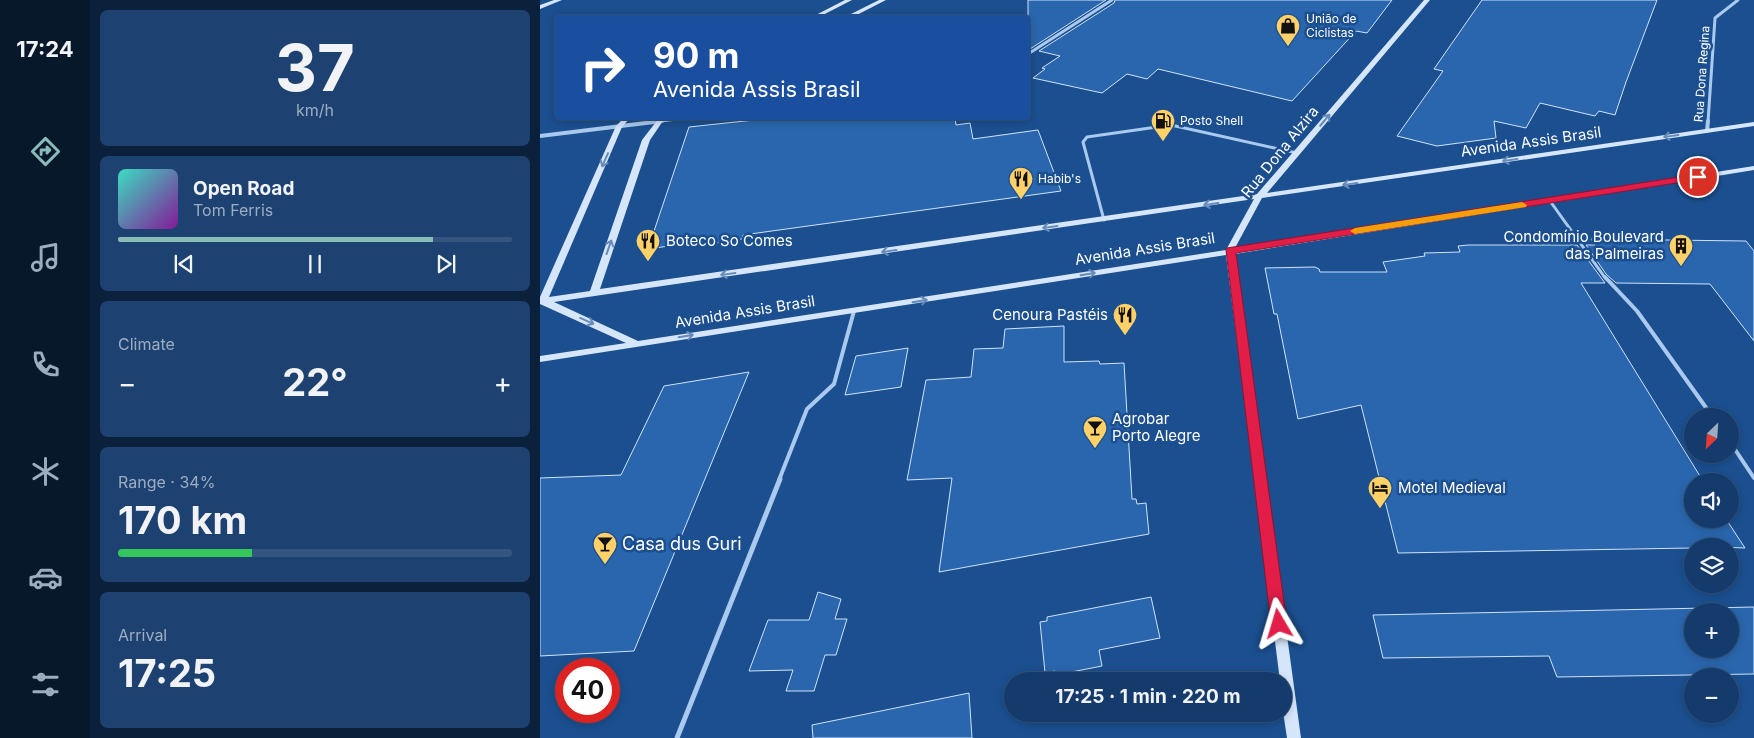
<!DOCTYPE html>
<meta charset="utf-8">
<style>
body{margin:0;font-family:Inter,sans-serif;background:#1d4271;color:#f1f3f6;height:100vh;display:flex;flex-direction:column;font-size:19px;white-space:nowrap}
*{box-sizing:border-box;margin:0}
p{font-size:16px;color:#9dadc1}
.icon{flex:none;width:28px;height:28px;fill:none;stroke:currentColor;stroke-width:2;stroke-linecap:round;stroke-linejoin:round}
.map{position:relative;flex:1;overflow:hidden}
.details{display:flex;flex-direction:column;gap:10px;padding:10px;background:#0b203b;width:450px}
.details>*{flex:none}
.hud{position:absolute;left:15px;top:15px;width:475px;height:105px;border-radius:5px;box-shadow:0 2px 8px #0003,0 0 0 1px #33557e;background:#1a4fa0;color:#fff;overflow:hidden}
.needle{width:32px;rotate:205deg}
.tools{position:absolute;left:1144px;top:408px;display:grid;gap:10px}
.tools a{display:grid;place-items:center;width:55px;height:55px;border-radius:50%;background:#143b6b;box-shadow:0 2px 8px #0003,0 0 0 1px #33557e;font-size:25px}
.speed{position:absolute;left:15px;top:658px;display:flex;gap:10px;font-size:25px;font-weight:700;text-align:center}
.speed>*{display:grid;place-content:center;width:65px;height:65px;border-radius:50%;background:#143b6b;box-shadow:0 2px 8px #0003,0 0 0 1px #33557e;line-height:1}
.speed .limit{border:8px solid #d22;background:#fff;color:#111}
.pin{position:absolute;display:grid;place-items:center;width:42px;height:42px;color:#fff;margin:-21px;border:2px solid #fff;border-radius:50%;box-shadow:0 1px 5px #0007}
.me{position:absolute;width:55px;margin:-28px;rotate:353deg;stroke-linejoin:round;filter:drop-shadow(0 0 4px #0008)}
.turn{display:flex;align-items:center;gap:18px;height:105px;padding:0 15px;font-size:22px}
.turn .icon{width:65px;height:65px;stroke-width:2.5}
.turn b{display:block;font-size:35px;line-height:42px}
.big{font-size:38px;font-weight:700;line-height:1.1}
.details .card{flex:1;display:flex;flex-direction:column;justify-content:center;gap:8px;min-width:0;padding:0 18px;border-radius:8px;background:#1d4271}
.details .dial{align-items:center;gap:0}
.dial b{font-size:65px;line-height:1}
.song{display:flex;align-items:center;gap:15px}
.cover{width:60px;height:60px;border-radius:8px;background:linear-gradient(135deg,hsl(170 70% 55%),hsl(290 70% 35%))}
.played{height:5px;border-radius:2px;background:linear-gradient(90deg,#8bbbb9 80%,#33557e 80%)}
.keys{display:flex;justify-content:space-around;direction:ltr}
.heat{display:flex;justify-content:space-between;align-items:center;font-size:28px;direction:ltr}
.charge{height:8px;border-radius:4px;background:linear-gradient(90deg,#34c759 34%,#33557e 0)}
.trip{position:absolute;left:464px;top:672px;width:288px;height:50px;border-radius:25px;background:#143b6b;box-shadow:0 2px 8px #0003,0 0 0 1px #33557e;font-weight:700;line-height:50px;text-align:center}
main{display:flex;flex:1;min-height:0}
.dock{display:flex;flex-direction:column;width:90px;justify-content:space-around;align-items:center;background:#08182b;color:#9dadc1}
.dock .icon{width:35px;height:35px}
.dock .current{color:#8bbbb9}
.dock b{font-size:22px;color:#f1f3f6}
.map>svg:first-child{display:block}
.building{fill:#2a66ad;stroke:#cfe3fa;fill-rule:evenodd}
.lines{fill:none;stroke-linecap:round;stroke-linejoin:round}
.lane-far2{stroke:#a9c9ee;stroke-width:3}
.lane-far1{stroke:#a9c9ee;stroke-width:4}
.lane{stroke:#a9c9ee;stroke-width:5}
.street-far1{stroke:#a9c9ee;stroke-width:3}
.street{stroke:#a9c9ee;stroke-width:4}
.secondary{fill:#d6e6fa;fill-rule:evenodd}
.oneway{stroke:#668bba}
.route{fill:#e11d48;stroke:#92132f}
.slow{fill:#f59e0b}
.labels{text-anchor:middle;stroke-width:5;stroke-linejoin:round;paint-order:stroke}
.far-poi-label{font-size:12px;fill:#fff;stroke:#1b4f8f;text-anchor:start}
.far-street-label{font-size:12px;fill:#fff;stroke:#1b4f8f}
.street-label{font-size:15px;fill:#fff;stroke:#1b4f8f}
.poi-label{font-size:15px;fill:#fff;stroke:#1b4f8f;text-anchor:start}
.near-poi-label{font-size:18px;fill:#fff;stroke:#1b4f8f;text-anchor:start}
</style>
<main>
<nav class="dock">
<b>17:24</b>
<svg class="icon current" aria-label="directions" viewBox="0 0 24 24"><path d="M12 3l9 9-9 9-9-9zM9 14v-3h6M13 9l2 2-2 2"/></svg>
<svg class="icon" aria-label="music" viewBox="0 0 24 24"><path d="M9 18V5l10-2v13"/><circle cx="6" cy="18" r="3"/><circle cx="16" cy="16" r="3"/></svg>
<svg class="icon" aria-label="phone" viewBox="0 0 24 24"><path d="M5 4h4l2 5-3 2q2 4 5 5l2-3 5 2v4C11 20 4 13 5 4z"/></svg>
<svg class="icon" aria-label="climate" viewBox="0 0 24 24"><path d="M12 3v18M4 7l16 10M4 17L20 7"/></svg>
<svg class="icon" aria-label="car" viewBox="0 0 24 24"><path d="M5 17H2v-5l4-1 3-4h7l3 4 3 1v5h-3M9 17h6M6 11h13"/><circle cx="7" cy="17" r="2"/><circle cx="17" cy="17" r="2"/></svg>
<svg class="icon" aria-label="filters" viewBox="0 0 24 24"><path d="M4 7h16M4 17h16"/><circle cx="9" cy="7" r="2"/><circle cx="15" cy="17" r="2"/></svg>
</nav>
<section class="details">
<div class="card dial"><b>37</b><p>km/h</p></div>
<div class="card">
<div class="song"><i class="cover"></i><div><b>Open Road</b><p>Tom Ferris</p></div></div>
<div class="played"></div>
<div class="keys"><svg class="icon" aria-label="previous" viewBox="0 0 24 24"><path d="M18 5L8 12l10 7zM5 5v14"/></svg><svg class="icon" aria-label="pause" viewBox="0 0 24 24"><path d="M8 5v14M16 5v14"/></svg><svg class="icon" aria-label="next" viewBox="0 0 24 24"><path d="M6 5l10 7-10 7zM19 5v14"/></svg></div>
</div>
<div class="card"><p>Climate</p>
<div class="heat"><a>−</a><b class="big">22°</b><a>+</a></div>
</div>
<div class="card"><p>Range · 34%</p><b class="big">170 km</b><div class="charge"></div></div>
<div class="card"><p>Arrival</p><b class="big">17:25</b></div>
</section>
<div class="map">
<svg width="1214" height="738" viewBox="0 0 1214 738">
<rect width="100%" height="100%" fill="#1b4f8f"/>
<path class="building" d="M 488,0 L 566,0 L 490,49 L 488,48 Z
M 575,0 L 852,0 L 827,33 L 816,31 L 752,101 L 618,69 L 607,79 L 587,74 L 562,93 L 493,78 L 505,69 L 502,68 L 520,56 L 499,51 L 574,3 Z
M 942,0 L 1117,0 L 1086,82 L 1075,115 L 1059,111 L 1055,116 L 1000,103 L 986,128 L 954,121 L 956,138 L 897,146 L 857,136 L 903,71 L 894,69 Z
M 233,118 L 415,118 L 416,125 L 430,123 L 433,139 L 498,130 L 521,191 L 203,235 L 202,239 L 156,246 L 157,242 L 108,249 L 149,127 Z
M 1051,239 L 1206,241 L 1214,251 L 1214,341 L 1170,284 L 1076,283 L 1066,274 L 1046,245 L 1055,245 Z
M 928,245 L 1037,245 L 1065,283 L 1041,283 L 1163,481 L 1152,481 L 1152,519 L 1186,519 L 1205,548 L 1152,546 L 1152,548 L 858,553 L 821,405 L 758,419 L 737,314 L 734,314 L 725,268 L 775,267 L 779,269 L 780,272 L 847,272 L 843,262 L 885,256 L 884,253 L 920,252 L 918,246 Z
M 524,326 L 524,362 L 559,361 L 560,364 L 584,363 L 592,499 L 596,499 L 597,504 L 606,503 L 609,534 L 399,572 L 412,478 L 367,480 L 386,380 L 431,377 L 434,349 L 463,348 L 465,329 Z
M 368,348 L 361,387 L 305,395 L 316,356 Z
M 209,372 L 94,651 L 0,656 L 0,478 L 81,475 L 124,386 Z
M 278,592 L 301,599 L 295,619 L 307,619 L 296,655 L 285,655 L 274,691 L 246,691 L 253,670 L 209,671 L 228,620 L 269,620 Z
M 611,597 L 620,638 L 559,650 L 562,666 L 516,675 L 515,671 L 505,673 L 500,622 L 507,621 L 507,617 Z
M 1214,607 L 1214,674 L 1017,677 L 1009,656 L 843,658 L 833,615 ZM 1152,611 L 1190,611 L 1190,649 L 1152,649 Z
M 429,693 L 432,738 L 273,738 L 272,725 Z"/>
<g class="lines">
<path class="lane-far2" d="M 1010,201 L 1066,279
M 564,220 L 543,142 L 547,137 L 631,125 L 757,153"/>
<path class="lane-far1" d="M 1065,277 L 1097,311 L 1172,416
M 1190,442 L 1214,478
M 239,480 L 267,409 L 294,384 L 314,311"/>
<path class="lane" d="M 137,738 L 240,479"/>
<path class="street-far1" d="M 488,54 L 572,0
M 112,122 L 146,118
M 1168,122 L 1175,18 L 1198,0"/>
<path class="street" d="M 1167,131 L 1168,121
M 0,136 L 122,121"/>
<path class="secondary" d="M 14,0 L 22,0 L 0,9 L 0,5 Z
M 305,0 L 312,0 L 277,18 L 270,18 Z
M 339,0 L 346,0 L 311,18 L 303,18 Z
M 884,0 L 890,0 L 727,193 L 1214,122 L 1214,126 L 722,198 L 695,248 L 1214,166 L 1214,170 L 695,254 L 761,738 L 747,738 L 742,705 L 742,681 L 740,681 L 686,255 L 0,362 L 0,356 L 86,343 L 0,304 L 0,297 L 76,126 L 84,118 L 90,118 L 82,127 L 9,297 L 50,291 L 102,140 L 119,118 L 125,118 L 110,140 L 60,289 L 717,194 ZM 714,199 L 686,250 L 98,341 L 14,302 Z"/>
</g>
<defs><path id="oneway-shaft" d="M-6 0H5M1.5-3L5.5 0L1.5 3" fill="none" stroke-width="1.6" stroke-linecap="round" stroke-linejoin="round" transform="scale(1.25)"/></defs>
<g class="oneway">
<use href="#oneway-shaft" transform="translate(785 120) rotate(-50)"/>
<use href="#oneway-shaft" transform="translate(1131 136) rotate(172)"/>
<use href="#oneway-shaft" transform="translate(65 160) rotate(114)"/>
<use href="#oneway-shaft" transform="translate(970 160) rotate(172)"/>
<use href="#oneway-shaft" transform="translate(810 184) rotate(172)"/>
<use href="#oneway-shaft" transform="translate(671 204) rotate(172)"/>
<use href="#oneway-shaft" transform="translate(510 227) rotate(172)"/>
<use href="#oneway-shaft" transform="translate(69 247) rotate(-71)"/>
<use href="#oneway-shaft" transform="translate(349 251) rotate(172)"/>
<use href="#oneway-shaft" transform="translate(188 274) rotate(172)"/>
<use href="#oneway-shaft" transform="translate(548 274) rotate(-9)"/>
<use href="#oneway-shaft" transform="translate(380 301) rotate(-9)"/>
<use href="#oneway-shaft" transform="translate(47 321) rotate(24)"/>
<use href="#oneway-shaft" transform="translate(146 336) rotate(-9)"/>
</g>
<path class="route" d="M 1158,174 L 1163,177 L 1161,179 L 696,253 L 747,624 L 744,628 L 739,631 L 734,628 L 731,624 L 686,250 L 687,248 Z"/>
<path class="slow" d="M 982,202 L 987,205 L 986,207 L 815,234 L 810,231 L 815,228 Z"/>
<defs>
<symbol id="shop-pin" viewBox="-11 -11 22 30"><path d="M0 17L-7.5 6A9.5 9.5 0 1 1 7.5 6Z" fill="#ffd166" stroke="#1b4f8f"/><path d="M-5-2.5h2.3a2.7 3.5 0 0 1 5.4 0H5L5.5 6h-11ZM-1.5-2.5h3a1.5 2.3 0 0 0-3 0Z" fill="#111"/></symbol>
<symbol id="fuel-pin" viewBox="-11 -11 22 30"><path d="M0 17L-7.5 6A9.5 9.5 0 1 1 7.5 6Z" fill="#ffd166" stroke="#1b4f8f"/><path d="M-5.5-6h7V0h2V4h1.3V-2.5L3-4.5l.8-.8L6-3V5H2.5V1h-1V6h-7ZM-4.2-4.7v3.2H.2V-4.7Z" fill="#111"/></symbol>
<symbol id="restaurant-pin" viewBox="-11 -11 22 30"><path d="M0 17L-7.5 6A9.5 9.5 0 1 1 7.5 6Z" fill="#ffd166" stroke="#1b4f8f"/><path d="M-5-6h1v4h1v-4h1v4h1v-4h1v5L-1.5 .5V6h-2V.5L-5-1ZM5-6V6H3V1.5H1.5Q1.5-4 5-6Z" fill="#111"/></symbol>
<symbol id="building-pin" viewBox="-11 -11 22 30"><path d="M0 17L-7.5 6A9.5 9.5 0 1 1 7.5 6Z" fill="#ffd166" stroke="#1b4f8f"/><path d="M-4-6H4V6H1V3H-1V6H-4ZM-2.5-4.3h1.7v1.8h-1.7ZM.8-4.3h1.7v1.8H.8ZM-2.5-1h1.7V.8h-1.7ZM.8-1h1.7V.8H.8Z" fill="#111"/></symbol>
<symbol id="bar-pin" viewBox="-11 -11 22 30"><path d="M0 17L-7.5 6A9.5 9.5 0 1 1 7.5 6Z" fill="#ffd166" stroke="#1b4f8f"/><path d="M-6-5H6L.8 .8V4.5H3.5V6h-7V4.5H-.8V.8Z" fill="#111"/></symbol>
<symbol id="hotel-pin" viewBox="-11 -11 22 30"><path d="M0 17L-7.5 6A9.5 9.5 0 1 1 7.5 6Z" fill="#ffd166" stroke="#1b4f8f"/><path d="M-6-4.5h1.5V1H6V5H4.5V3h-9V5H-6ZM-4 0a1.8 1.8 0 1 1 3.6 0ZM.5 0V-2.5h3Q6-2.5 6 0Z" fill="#111"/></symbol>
</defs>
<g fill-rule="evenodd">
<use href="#shop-pin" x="734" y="12" width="28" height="38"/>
<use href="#fuel-pin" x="609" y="107" width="28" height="38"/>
<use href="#restaurant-pin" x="467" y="165" width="28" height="38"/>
<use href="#restaurant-pin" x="94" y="227" width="28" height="38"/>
<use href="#building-pin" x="1127" y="232" width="28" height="38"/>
<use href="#restaurant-pin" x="571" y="301" width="28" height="38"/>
<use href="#bar-pin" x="541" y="414" width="28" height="38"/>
<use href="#hotel-pin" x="826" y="474" width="28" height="38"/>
<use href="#bar-pin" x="51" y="530" width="28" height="38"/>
</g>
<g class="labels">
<g class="far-poi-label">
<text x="766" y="23">União de<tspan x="766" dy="14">Ciclistas</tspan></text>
<text x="640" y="125">Posto Shell</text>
<text x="498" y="183">Habib's</text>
</g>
<g class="far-street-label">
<text transform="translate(1162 74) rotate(-86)" y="4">Rua Dona Regina</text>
</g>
<g class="street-label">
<text transform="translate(991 142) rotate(-8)" y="5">Avenida Assis Brasil</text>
<text transform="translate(740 152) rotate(-51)" y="5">Rua Dona Alzira</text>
<text transform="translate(605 249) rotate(-9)" y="5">Avenida Assis Brasil</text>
<text transform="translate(205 312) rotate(-9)" y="5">Avenida Assis Brasil</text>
</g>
<g class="poi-label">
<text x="1124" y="242" text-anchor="end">Condomínio Boulevard<tspan x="1124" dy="17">das Palmeiras</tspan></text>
<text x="126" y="246">Boteco So Comes</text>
<text x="568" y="320" text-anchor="end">Cenoura Pastéis</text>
<text x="572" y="424">Agrobar<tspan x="572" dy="17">Porto Alegre</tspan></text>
<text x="858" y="493">Motel Medieval</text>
</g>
<g class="near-poi-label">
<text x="82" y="550">Casa dus Guri</text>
</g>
</g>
</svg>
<div class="tools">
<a><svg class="needle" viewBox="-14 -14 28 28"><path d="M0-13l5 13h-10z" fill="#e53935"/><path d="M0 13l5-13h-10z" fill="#9dadc1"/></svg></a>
<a><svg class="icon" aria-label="sound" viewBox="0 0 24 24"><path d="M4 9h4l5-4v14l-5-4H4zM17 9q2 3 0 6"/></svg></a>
<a><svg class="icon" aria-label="layers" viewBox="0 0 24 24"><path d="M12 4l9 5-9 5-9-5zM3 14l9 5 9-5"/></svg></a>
<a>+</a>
<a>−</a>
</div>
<div class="speed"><div class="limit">40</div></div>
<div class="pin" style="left:1158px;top:177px;background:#d93025"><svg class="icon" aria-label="arrive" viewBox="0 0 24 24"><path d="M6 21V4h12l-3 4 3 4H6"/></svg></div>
<svg class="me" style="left:739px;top:624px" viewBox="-20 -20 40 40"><path d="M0-17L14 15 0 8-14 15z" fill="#e11d48" stroke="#fff" stroke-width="4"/></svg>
<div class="trip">17:25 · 1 min · 220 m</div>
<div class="hud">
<div class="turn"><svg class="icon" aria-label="right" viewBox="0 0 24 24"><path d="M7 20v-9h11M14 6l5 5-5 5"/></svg><div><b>90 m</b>Avenida Assis Brasil</div></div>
</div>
</div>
</main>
